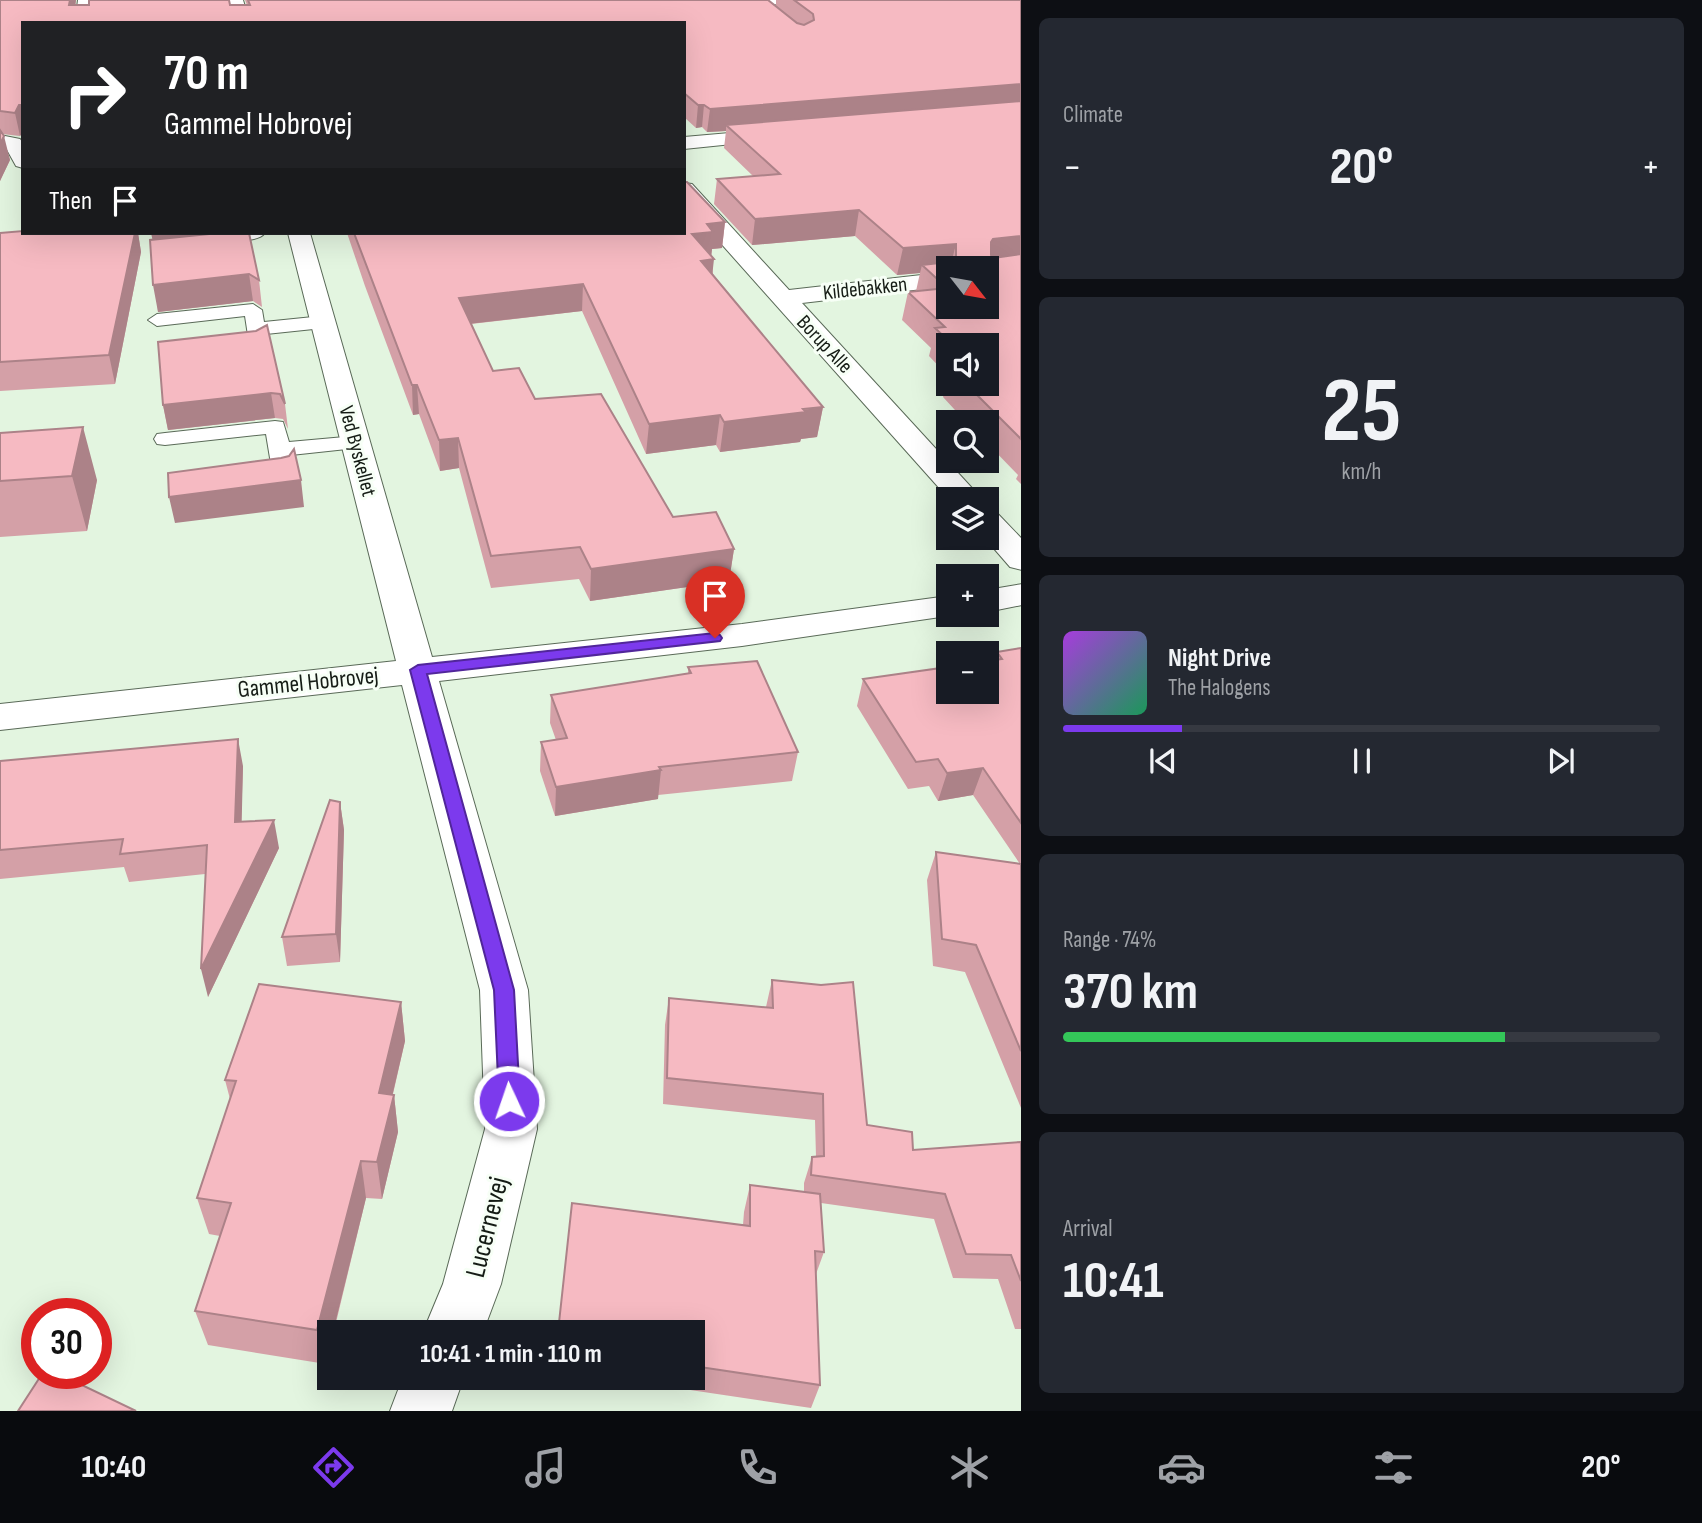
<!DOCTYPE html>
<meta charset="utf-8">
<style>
body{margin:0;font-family:"Sofia Sans Condensed",sans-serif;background:#242831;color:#f1f3f6;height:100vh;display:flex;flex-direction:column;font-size:26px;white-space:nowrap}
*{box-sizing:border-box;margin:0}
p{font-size:23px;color:#9ea1a6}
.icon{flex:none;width:38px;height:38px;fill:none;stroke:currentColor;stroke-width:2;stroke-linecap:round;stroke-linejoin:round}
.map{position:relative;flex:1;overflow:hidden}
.drawer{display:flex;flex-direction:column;gap:18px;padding:18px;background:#0d0f14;width:681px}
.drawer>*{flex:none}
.top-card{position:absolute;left:21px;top:21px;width:665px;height:214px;border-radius:0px;box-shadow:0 7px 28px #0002;background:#202124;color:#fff;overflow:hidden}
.needle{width:46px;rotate:121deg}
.controls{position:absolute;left:936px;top:256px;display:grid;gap:14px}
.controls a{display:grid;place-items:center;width:63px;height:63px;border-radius:0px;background:#171b24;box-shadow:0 7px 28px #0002;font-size:35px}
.speed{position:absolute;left:21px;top:1298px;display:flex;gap:14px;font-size:35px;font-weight:700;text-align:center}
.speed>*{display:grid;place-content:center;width:91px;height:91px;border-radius:50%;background:#171b24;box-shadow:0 7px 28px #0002;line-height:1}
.speed .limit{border:10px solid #d22;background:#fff;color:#111}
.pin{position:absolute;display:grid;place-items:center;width:60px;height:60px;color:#fff;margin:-72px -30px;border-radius:50% 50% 50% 0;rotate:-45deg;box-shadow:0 0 7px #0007}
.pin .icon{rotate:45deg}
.me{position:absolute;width:77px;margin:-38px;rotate:357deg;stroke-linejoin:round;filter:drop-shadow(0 0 5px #0008)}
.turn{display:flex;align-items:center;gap:24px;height:147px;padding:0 28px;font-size:32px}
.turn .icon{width:91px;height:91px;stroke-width:2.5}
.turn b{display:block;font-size:49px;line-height:60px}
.then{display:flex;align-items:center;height:66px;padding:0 28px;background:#0003;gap:14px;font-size:26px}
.big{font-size:52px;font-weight:700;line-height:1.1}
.drawer .widget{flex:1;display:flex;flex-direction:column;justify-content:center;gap:10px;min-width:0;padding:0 24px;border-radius:10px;background:#242831}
.drawer .dial{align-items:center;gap:0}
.dial b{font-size:91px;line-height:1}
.song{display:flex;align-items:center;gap:21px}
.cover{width:84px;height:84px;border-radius:10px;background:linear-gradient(135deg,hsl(280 70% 55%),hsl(150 70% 35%))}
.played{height:7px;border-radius:4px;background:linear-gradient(90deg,#7c3aed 20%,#363941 20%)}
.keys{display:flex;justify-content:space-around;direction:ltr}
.heat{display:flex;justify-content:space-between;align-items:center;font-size:38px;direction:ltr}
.charge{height:10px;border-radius:5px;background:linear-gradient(90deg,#34c759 74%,#363941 0)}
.trip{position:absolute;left:317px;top:1320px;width:388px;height:70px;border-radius:0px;background:#171b24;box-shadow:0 7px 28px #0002;font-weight:700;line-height:70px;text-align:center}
.tab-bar{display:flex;height:112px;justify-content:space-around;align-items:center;background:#090b0e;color:#9ea1a6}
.tab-bar .icon{width:49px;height:49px}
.tab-bar .selected{color:#7c3aed}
.tab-bar b{font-size:32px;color:#f1f3f6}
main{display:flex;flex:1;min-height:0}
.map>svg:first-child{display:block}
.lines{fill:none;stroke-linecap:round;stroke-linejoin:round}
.service-casing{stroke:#5a6a58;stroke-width:2}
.minor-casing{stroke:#5a6a58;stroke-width:2}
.service{fill:#fff;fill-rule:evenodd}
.minor{fill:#fff;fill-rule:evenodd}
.wall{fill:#d4a0a7;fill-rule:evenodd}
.shaded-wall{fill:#ac8288}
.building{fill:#f6bac2;stroke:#ac8288;stroke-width:2;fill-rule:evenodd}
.route{fill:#7c3aed;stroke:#51269a;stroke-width:2}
.labels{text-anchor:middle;stroke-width:6;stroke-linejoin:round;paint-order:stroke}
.far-street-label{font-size:21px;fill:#151c15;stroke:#f7fff6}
.street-label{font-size:24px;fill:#151c15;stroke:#f7fff6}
.near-street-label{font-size:28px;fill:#151c15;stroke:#f7fff6}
</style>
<main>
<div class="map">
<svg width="1022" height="1411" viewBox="0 0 1022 1411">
<rect width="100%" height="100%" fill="#e3f5e0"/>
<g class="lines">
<defs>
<path id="service" d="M 230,233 L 265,233 C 259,241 241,241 231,239 Z
M 253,304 L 262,310 L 264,322 L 323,316 L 332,322 L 323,328 L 266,334 L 269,347 L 266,351 L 238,355 L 228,349 L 231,345 L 249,342 L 245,316 L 157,326 L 148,320 L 157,314 Z
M 275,421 L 283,422 L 289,442 L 356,436 L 364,437 L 367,442 L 364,447 L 356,448 L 291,455 L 295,475 L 292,480 L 265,485 L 257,483 L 254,478 L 257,473 L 272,470 L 266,434 L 165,445 L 157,444 L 154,439 L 157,434 L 165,433 Z"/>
<path id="minor" d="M 78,0 L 92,0 L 91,23 L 75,23 Z
M 229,0 L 243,0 L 250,23 L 234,23 Z
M 759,0 L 943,0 C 929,14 794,5 766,4 Z
M 775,129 L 782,131 L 785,135 L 782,139 L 684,149 L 684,137 Z
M 0,135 L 20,139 L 23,143 L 23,168 L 16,166 L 6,148 L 0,147 Z
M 684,183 L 692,184 L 789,290 L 948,272 L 948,286 L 802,303 L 982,499 L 949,499 L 684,202 Z
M 288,233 L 310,233 L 432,657 L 742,624 L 948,596 L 948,614 L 961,614 L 742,646 L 439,681 L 528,990 L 537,1129 L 501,1284 L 483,1332 L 423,1332 L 443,1284 L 485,1129 L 480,990 L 402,685 L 0,730 L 0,704 L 396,661 Z
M 987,511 L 998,514 L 1022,539 L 1022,570 L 1010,567 L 984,537 L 987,537 Z
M 1022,584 L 1022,605 L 987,612 L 987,590 Z
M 403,1377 L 464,1377 L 452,1411 L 390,1411 Z"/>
</defs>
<use href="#service" class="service-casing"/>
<use href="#minor" class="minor-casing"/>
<use href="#service" class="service"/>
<use href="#minor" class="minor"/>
</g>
<path class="wall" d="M 0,0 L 76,0 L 75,5 L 247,5 L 245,0 L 768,0 L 776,6 L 776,0 L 1021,0 L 1021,484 L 1016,479 L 1018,475 L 987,443 L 987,422 L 966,422 L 943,397 L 948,376 L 929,356 L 931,348 L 902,320 L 908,292 L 916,291 L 920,273 L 897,275 L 855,236 L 752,245 L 714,204 L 717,179 L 753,176 L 724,148 L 726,131 L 707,132 L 702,127 L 696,128 L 684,117 L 684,23 L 23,23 L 23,132 L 20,136 L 2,134 L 10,160 L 0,181 ZM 948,345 L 987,345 L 987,383 L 948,383 Z
M 725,222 L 722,248 L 712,249 L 711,256 L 713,274 L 823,407 L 817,437 L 801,439 L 800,442 L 720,452 L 716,445 L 646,454 L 582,311 L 471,324 L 493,371 L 535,399 L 673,517 L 734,549 L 729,581 L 590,601 L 579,579 L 491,588 L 459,468 L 440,471 L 419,414 L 413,415 L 365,286 L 347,233 L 684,233 Z
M 0,233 L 138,233 L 141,252 L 115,384 L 0,391 Z
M 249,233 L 259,280 L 262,307 L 253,301 L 158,312 L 152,240 Z
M 256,331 L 285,404 L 288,429 L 283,419 L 275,418 L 168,430 L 163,405 Z
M 0,433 L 97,480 L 87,531 L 0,537 Z
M 1021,648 L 1021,1108 L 965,972 L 933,966 L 927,880 L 936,852 L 1020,864 L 973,795 L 938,801 L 929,786 L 908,789 L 857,706 L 863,679 L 994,660 L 997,652 Z
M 688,667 L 798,752 L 792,781 L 658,795 L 658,799 L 555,816 L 540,771 L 541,742 L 556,740 L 550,723 L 551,695 L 688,674 Z
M 0,761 L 243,766 L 241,822 L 279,848 L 208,997 L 205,874 L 129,882 L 124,867 L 0,879 Z
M 340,802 L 344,830 L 340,962 L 287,966 L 282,937 Z
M 772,980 L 867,1125 L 913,1150 L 1021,1142 L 1021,1329 L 1015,1329 L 998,1279 L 953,1278 L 934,1219 L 821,1203 L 824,1252 L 816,1274 L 820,1385 L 811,1408 L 603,1377 L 693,1377 L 693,1332 L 743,1225 L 744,1212 L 750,1185 L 804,1192 L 804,1183 L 812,1157 L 816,1157 L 815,1120 L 663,1104 L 665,1025 L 669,998 L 766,1007 Z
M 401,1002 L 405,1041 L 393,1094 L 394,1095 L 398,1132 L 382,1199 L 366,1198 L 326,1364 L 208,1345 L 195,1311 L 220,1236 L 209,1234 L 197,1198 L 230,1099 L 225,1080 Z"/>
<path class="shaded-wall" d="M 70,0 L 76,0 L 73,23 L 69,5 Z
M 1021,84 L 1021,105 L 726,125 L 726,131 L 707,132 L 710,109 Z
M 19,105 L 23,105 L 23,132 L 20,136 L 15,113 Z
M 698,105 L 704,105 L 702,127 L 696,128 Z
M 4,136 L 10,160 L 0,181 L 0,143 Z
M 859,210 L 855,236 L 752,245 L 755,219 Z
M 725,222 L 722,248 L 712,249 L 711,258 L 692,234 L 707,224 Z
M 135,233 L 138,233 L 141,252 L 115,384 L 109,355 Z
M 151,233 L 226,233 L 155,251 Z
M 1021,236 L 1021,261 L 987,265 L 991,242 L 993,239 Z
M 956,244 L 950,268 L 922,265 L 920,273 L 897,275 L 903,248 Z
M 714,259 L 711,286 L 701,261 Z
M 249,274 L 253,301 L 158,312 L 153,285 Z
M 583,284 L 582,311 L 459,325 L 459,298 Z
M 412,385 L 417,385 L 419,414 L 413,415 Z
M 271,393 L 275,418 L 168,430 L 163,405 Z
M 823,407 L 817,437 L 801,439 L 800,442 L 720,452 L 724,422 Z
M 720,415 L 716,445 L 646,454 L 649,424 Z
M 83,427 L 97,480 L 87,531 L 72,476 Z
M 458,438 L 459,468 L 440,471 L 439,440 Z
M 301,480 L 304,507 L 175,523 L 169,497 Z
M 734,549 L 729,581 L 590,601 L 591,569 Z
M 238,739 L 243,766 L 241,850 L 235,822 Z
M 983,768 L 973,795 L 938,801 L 947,773 Z
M 661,770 L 658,799 L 555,816 L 556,787 Z
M 340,802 L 344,830 L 340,962 L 336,934 Z
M 274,820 L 279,848 L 208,997 L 201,969 Z
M 401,1002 L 405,1041 L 384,1131 L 379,1093 Z
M 394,1095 L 398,1132 L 382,1199 L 377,1162 Z
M 361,1161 L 366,1198 L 333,1332 L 329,1332 L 329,1350 L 326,1364 L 317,1330 Z"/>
<path class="building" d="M 0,0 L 70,0 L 69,5 L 89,5 L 89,0 L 229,0 L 230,5 L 250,5 L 248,0 L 768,0 L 797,23 L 804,25 L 814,20 L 813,14 L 794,0 L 1021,0 L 1021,84 L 710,109 L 704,105 L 698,105 L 684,93 L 684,23 L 23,23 L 23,105 L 19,105 L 15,113 L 0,111 Z
M 1021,101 L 1021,236 L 993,239 L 991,242 L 991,255 L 994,258 L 1021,254 L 1021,439 L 965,383 L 987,383 L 987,345 L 953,345 L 935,328 L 945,327 L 908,292 L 947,288 L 922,265 L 956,261 L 956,244 L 903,248 L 859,210 L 755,219 L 717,179 L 780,174 L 726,125 ZM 948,268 L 987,268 L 987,306 L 948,306 Z
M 0,130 L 4,136 L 0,144 Z
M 684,182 L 687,182 L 725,222 L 707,224 L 713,232 L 692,234 L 714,259 L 701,261 L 823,407 L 803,409 L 806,412 L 724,422 L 720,415 L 649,424 L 583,284 L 459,298 L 493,371 L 519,368 L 535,399 L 601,394 L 673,517 L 716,512 L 734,549 L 591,569 L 580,547 L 491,556 L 458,438 L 439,440 L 417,385 L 412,385 L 354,233 L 684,233 Z
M 23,231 L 23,233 L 135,233 L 109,355 L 0,362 L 0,233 Z
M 219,233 L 249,233 L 259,280 L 249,274 L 153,285 L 150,240 Z
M 267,325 L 285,404 L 280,394 L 271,393 L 163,405 L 158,342 L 256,331 Z
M 83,427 L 72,476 L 0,481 L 0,433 Z
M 294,449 L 301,480 L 169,497 L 168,473 L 281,458 L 289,456 Z
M 1021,648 L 1021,823 L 983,768 L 947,773 L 938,759 L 916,762 L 863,679 L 948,667 L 948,691 L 987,691 L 987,661 L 1002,659 L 997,652 Z
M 757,661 L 798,752 L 659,767 L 661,770 L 556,787 L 541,742 L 567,738 L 551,695 L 691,673 L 688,667 Z
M 238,739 L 235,822 L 274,820 L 201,969 L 207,845 L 120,854 L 123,839 L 0,850 L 0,761 Z
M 330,800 L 340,802 L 336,934 L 282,937 Z
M 936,852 L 1021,864 L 1021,1051 L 976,945 L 942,939 Z
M 772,980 L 821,985 L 853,982 L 867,1125 L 912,1132 L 913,1150 L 1021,1142 L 1021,1281 L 1011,1255 L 966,1254 L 945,1194 L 811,1175 L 812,1157 L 824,1156 L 823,1094 L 667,1078 L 669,998 L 773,1008 Z
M 259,984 L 401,1002 L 379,1093 L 394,1095 L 377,1162 L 361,1161 L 317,1330 L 195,1311 L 231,1203 L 197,1198 L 236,1081 L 225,1080 Z
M 750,1185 L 820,1194 L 824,1252 L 815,1251 L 820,1385 L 693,1366 L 693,1332 L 558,1332 L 572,1203 L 750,1226 Z
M 42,1374 L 59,1374 L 136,1411 L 18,1411 Z"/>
<path class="route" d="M 715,633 L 720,635 L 722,638 L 720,641 L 427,674 L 514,990 L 520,1101 L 517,1108 L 509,1111 L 502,1108 L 499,1101 L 494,990 L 410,670 L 418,665 Z"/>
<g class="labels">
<g class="far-street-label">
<text transform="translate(865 288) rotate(-6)" y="7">Kildebakken</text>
<text transform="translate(825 344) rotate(47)" y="7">Borup Alle</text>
<text transform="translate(358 451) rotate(75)" y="7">Ved Byskellet</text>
</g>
<g class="street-label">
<text transform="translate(308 682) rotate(-6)" y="8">Gammel Hobrovej</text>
</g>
<g class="near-street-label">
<text transform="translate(486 1227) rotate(-76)" y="10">Lucernevej</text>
</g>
</g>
</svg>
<div class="controls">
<a><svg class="needle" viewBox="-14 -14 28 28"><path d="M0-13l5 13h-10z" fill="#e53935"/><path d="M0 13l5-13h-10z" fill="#9ea1a6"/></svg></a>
<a><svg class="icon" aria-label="sound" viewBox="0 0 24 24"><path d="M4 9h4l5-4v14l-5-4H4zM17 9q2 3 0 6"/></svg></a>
<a><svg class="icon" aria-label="search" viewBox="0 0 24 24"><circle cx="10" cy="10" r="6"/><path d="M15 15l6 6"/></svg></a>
<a><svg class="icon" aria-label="layers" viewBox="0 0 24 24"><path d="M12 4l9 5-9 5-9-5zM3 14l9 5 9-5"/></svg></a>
<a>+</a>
<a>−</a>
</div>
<div class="speed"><div class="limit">30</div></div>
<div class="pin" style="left:715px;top:638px;background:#d93025"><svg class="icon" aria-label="arrive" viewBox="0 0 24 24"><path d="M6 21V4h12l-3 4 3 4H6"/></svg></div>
<svg class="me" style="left:509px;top:1101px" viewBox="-20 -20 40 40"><circle r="17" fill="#7c3aed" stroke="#fff" stroke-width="3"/><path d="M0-11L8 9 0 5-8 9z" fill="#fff"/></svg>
<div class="trip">10:41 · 1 min · 110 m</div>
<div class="top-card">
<div class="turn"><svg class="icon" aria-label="right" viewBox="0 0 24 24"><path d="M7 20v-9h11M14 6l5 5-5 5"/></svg><div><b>70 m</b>Gammel Hobrovej</div></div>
<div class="then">Then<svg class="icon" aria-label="arrive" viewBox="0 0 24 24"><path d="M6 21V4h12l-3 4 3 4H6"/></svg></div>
</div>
</div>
<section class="drawer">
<div class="widget"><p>Climate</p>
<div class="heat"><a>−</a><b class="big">20°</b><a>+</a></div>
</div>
<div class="widget dial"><b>25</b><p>km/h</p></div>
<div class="widget">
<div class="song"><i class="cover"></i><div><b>Night Drive</b><p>The Halogens</p></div></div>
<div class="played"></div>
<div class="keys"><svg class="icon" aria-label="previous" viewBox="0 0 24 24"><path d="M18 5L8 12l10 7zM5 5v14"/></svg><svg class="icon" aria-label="pause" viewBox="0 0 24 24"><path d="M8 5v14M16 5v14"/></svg><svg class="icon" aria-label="next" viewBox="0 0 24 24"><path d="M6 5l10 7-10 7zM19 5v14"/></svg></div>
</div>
<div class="widget"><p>Range · 74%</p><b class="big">370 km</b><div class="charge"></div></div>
<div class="widget"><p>Arrival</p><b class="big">10:41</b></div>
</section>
</main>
<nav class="tab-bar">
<b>10:40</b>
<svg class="icon selected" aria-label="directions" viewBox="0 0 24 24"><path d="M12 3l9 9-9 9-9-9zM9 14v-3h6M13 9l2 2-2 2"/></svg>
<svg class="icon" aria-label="music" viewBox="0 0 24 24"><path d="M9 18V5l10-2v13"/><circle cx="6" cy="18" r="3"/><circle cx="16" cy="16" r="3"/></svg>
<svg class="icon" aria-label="phone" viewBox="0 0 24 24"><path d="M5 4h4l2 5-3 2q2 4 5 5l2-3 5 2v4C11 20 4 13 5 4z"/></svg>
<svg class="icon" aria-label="climate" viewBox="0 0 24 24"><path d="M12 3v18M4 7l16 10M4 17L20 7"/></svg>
<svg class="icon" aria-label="car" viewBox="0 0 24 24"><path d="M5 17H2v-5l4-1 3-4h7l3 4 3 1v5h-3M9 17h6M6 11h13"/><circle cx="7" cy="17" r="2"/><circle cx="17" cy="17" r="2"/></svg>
<svg class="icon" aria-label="filters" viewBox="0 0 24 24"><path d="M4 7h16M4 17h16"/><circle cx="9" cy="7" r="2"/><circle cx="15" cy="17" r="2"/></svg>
<b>20°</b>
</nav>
